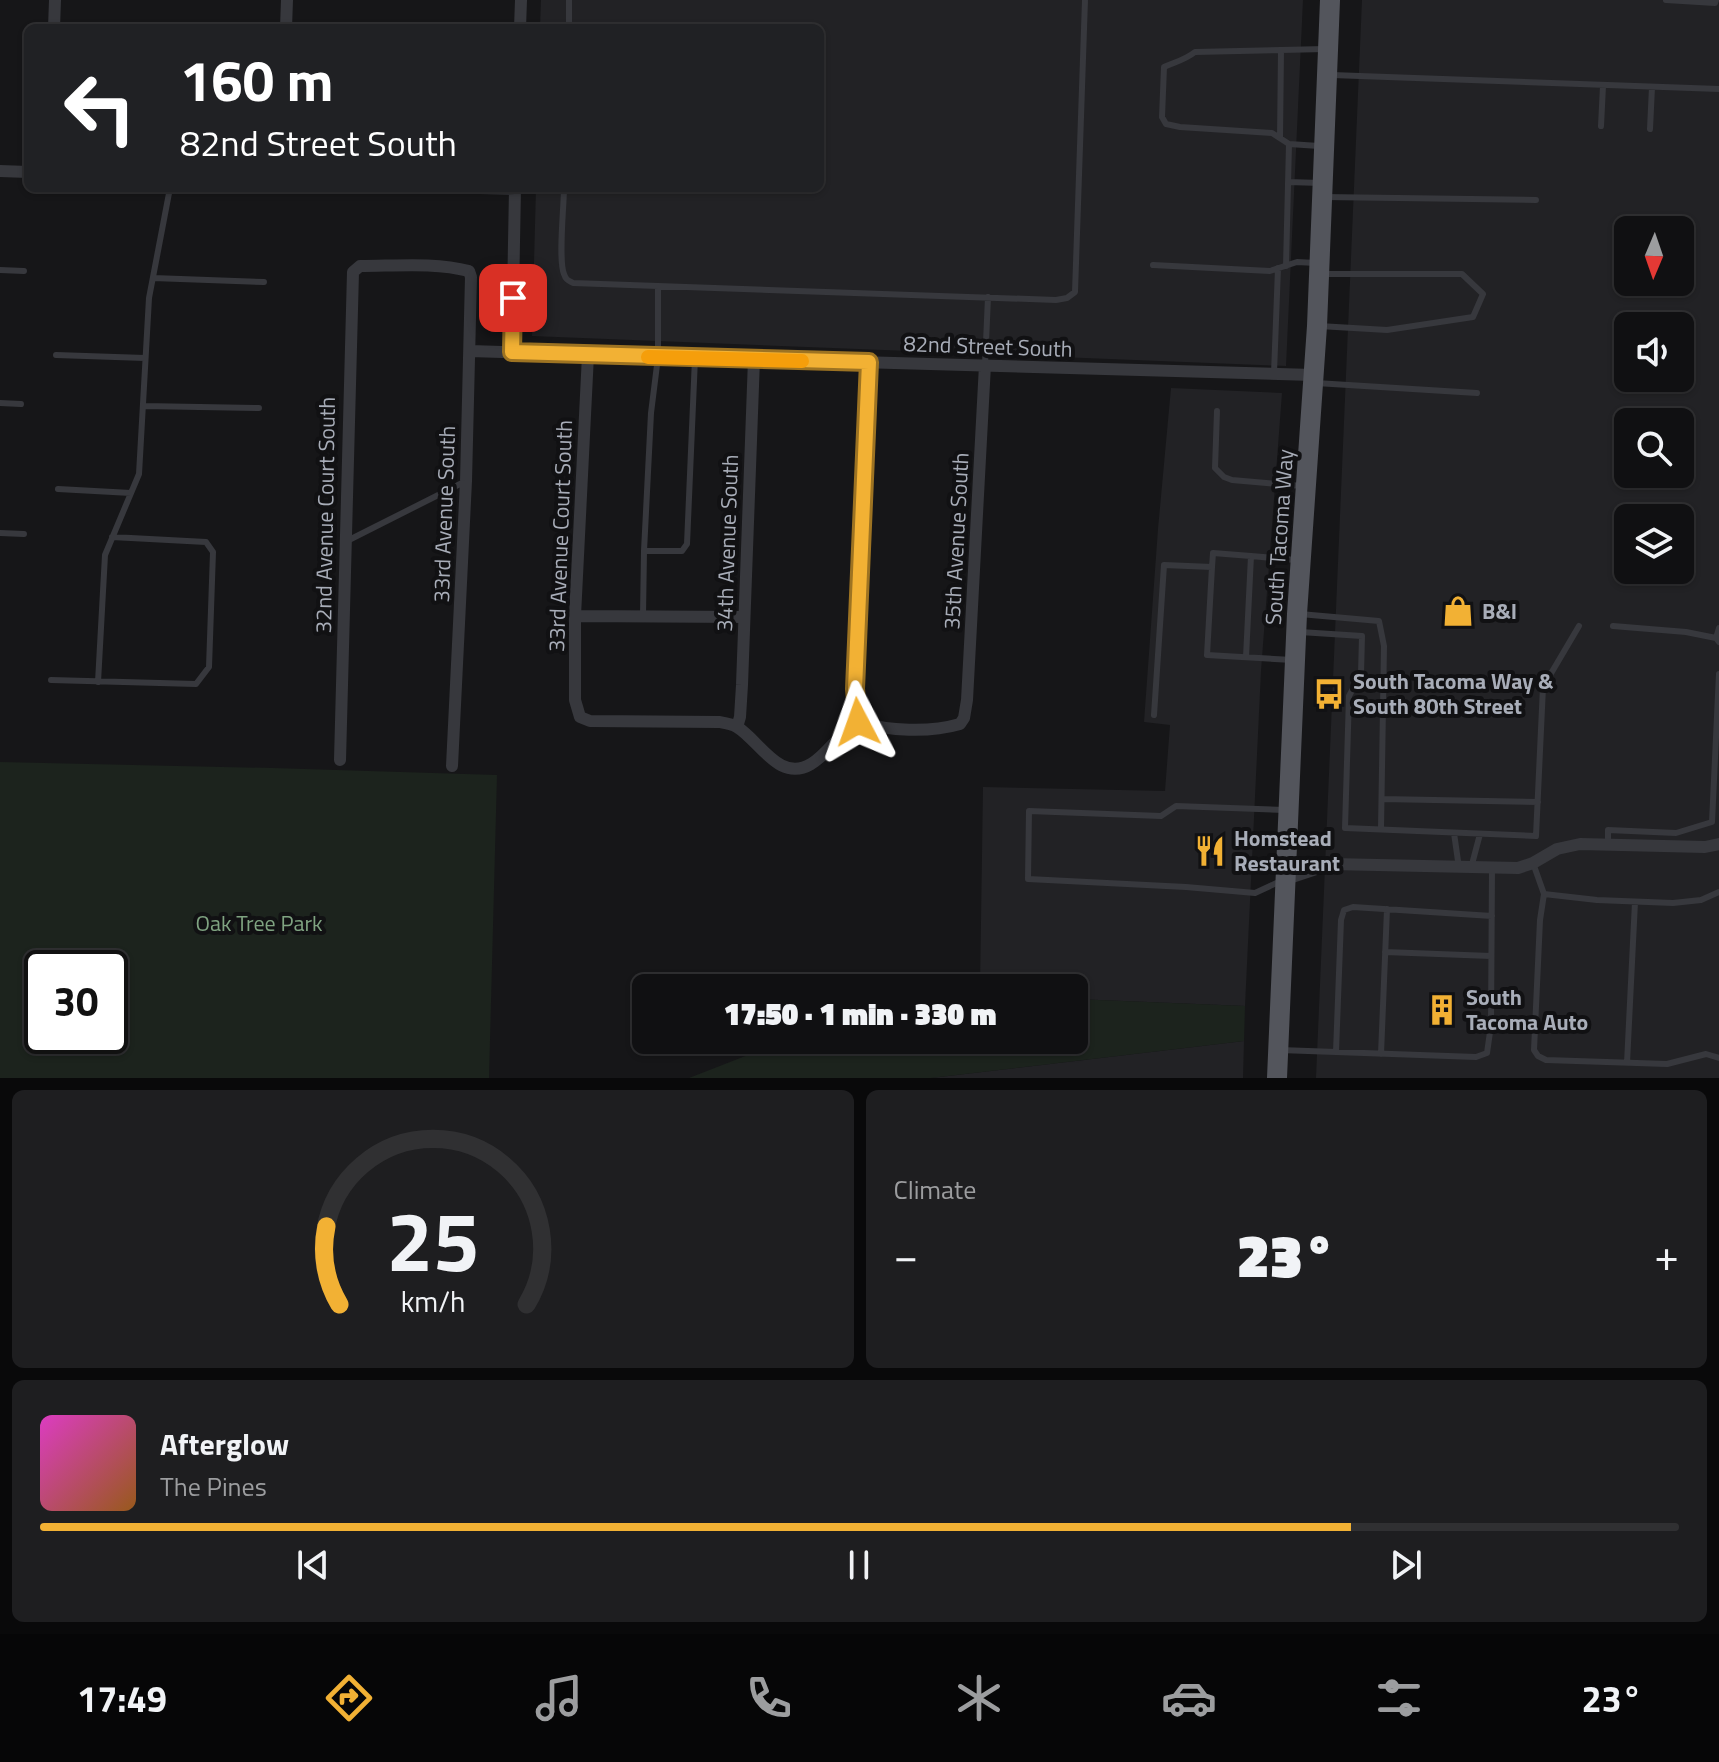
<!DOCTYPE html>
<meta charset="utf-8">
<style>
body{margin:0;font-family:"Titillium Web",sans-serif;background:#1e1e20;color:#f1f3f6;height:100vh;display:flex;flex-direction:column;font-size:30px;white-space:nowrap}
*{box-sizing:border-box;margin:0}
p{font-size:26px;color:#9c9d9f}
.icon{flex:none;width:44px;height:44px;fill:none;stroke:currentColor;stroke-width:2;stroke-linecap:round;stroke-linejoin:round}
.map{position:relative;height:1078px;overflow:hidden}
.panel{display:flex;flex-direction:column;gap:12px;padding:12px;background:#09090a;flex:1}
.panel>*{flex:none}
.top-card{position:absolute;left:24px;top:24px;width:800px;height:168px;border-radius:12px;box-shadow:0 2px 6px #0004,0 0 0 2px #303032;background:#202124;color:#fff;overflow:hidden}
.needle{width:52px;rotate:182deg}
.fabs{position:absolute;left:1614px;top:216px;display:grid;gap:16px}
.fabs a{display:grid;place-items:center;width:80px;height:80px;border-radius:12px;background:#101012;box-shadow:0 2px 6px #0004,0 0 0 2px #303032;font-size:40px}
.speed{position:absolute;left:24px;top:950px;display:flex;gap:16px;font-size:40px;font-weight:700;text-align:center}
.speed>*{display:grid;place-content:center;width:104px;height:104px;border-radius:50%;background:#101012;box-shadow:0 2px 6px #0004,0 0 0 2px #303032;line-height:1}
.speed .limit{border:4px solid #111;border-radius:12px;background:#fff;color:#111}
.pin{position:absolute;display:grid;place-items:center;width:68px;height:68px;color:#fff;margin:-34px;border-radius:16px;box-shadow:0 4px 12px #0006}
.me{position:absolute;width:88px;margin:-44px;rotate:356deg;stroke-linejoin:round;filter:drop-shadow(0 0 6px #0008)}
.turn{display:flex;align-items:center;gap:28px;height:168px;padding:0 24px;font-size:36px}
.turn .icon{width:104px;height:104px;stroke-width:2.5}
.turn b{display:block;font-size:56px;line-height:68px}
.big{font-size:60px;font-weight:800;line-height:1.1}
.panel .widget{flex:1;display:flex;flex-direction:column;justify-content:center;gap:12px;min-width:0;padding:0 28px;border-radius:12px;background:#1e1e20}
.panel .dial{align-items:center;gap:0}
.dial svg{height:208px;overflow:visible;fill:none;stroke:#303032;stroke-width:7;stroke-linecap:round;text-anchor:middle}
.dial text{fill:#f1f3f6;stroke:none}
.song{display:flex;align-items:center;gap:24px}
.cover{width:96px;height:96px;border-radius:12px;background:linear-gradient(135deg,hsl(310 70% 55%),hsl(30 70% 35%))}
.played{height:8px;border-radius:4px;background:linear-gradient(90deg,#f2b134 80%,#303032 80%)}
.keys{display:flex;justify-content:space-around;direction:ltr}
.heat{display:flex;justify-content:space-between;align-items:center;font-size:44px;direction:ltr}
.panel .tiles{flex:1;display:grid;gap:12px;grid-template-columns:1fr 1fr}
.widget:last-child{grid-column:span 2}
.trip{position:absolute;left:632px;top:974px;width:456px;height:80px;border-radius:12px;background:#101012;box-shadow:0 2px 6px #0004,0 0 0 2px #303032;font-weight:800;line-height:80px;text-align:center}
.dock{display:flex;height:128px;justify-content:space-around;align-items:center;background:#060607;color:#9c9d9f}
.dock .icon{width:56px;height:56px}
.dock .on{color:#f2b134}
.dock b{font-size:36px;color:#f1f3f6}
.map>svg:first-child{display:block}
.built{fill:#222225;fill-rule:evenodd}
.green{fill:#1c231d;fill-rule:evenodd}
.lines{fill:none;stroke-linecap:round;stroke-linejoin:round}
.lane{stroke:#37383d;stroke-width:6}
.street{stroke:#37383d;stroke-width:12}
.primary{stroke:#53555c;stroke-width:20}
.route-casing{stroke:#9d7322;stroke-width:20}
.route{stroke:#f2b134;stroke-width:14}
.slow{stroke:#f59e0b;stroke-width:14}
.labels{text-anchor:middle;stroke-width:8;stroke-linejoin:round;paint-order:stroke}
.street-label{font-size:22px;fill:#a8adb8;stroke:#111113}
.poi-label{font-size:22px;font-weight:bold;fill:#a8adb8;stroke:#111113;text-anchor:start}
.park-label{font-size:22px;fill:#7fa381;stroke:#111113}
</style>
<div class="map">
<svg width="1719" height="1078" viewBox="0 0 1719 1078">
<rect width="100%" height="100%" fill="#161618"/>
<path class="built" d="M 541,0 L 1303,0 L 1286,366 L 532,336 L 536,188 L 820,188 L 820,28 L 540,28 Z
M 1362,0 L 1719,0 L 1719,1078 L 1316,1078 ZM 1628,230 L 1680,230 L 1680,282 L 1628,282 ZM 1628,326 L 1680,326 L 1680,378 L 1628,378 ZM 1628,422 L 1680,422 L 1680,474 L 1628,474 ZM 1628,518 L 1680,518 L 1680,570 L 1628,570 Z
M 1171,388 L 1282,393 L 1261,671 L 1245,1006 L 1074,999 L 1074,988 L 980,988 L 983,787 L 1165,791 L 1170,725 L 1144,722 L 1158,529 Z
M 1244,1041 L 1243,1078 L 931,1078 Z"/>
<path class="green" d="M 0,762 L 273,768 L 497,775 L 489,1078 L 0,1078 ZM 42,968 L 110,968 L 110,1036 L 42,1036 Z
M 1074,999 L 1245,1006 L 1244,1041 L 931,1078 L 689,1078 L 771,1046 L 795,1040 L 1074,1040 Z"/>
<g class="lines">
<path class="lane" d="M 1666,0 L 1715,3 L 1716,0
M 569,28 L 569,0
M 1332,75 L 1719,89
M 1601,126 L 1603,86
M 1650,129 L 1652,87
M 1280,138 L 1281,51
M 1319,146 L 1289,144 L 1272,133 L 1180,127 L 1166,124 L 1162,117 L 1164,67 C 1175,62 1185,60 1195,52 L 1325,49
M 1288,182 L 1321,183
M 564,188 C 564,206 558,260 564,274 C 566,280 568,280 573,283 L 1056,300 L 1067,298 L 1075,292 L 1085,0
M 1324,197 L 1536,200
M 1153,265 L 1270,271 L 1297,262 L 1316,263
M 1286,266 L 1289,144
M 0,270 L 24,271
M 153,278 L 264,282
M 658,286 L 658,357 L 651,413 L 644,551 L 682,551 L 687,544 L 695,358
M 1319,326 L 1387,330 L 1473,317 L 1483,294 L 1462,274 L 1322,274
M 56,355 L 145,358
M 985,365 L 988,297
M 1274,373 L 1278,268
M 1316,383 L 1477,393
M 0,403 L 21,404
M 143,406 L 259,408
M 1217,411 L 1215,468 L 1224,477 L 1232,480 L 1302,486
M 58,489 L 131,493
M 0,533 L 24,534
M 345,542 L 466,481
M 1251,556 L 1296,560
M 1212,567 L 1213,553 L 1251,556 L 1246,657
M 1300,614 L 1379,621 L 1384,646 L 1381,829
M 643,615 L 644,551
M 1613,626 L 1686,632 L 1716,638
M 1719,628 L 1716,638 L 1719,642
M 1300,632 L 1362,636 L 1361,674 L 1349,696 L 1345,828 L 1536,836 L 1543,687 L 1579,626
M 51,680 L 196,684 L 209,667 L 213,552 L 206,542 L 112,537
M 98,682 L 105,555 L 139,474 L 149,298 L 170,188
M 1154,715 L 1164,565 L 1212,567 L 1207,655 L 1292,660
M 1382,799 L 1538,802
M 1454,833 L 1459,868
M 1608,845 L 1608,830 L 1676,833 L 1712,822 L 1719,674
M 1533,863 L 1544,894 L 1540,920 L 1534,1050 L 1538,1056 L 1546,1060 L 1667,1064 L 1706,1054 L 1719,1058
M 1471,868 L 1480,834
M 1283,880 L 1255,893 L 1186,887 L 1028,879 L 1029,811 L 1161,816 L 1176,806 L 1285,810
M 1544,894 L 1597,900 L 1673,903 L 1701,900 L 1719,892
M 1385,952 L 1491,956
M 1280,1050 L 1476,1057 L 1487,1053 L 1491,1025 L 1492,869
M 1336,1052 L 1341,920 L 1344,910 L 1353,907 L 1492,916
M 1381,1054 L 1387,909
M 1627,1063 L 1635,902"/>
<path class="street" d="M 54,28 L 55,0
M 286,28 L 287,0
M 520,28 L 521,0
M 0,171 L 28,172
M 480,188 L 515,189
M 470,351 L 1313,375
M 512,352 L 515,188
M 588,355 L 575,616 L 575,700 L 580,717 L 590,721 L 719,722 C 725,723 732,724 737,727 C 760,741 779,783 811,764 C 827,755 839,733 858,722 C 889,731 929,733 960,724 L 964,718 L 967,700 L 985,365
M 575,616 L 744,617
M 858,722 L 855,689 L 869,362
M 737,727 L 740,717 L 742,685 L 754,359
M 340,760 L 353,272 L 360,266 C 395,266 435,262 469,271 L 471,277 L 466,481 L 452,766
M 1286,879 L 1331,864 L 1518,868 L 1533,863 L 1557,849 L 1580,844 L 1705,847 L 1719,844"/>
<path class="primary" d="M 1277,1078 L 1297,614 L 1317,326 L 1330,0"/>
</g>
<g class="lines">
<defs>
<path id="route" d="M 513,298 L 512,352 L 869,362 L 855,689 L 858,722"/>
</defs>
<use href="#route" class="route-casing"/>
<use href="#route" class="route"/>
<path class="slow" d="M 648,357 L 802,361"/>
</g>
<defs>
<symbol id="shop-bare" viewBox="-9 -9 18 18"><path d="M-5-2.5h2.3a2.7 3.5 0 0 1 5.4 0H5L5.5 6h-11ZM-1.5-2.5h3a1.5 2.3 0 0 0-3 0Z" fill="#f2b134" stroke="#111113" stroke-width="2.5" paint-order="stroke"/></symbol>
<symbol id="bus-bare" viewBox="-9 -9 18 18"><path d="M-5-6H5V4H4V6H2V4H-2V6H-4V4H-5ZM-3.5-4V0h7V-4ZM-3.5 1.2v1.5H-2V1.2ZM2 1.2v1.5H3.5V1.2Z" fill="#f2b134" stroke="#111113" stroke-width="2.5" paint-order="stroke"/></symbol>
<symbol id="restaurant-bare" viewBox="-9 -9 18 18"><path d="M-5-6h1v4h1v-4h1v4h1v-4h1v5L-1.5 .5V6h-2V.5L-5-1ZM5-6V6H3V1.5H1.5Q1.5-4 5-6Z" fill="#f2b134" stroke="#111113" stroke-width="2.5" paint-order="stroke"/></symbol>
<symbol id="building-bare" viewBox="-9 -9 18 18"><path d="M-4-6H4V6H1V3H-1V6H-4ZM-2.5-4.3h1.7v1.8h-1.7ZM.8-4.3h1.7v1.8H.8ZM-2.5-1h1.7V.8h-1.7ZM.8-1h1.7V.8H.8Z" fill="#f2b134" stroke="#111113" stroke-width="2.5" paint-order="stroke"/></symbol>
</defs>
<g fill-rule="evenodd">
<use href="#shop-bare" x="1436" y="589" width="44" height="44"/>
<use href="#bus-bare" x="1307" y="672" width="44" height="44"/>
<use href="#restaurant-bare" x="1188" y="829" width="44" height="44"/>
<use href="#building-bare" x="1420" y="988" width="44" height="44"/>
</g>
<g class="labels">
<g class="street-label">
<text transform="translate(988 346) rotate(2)" y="8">82nd Street South</text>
<text transform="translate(444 514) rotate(-88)" y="8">33rd Avenue South</text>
<text transform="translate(325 515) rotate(-89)" y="8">32nd Avenue Court South</text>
<text transform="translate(560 536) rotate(-88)" y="8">33rd Avenue Court South</text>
<text transform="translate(1279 537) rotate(-86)" y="8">South Tacoma Way</text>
<text transform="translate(956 541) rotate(-87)" y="8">35th Avenue South</text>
<text transform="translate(727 543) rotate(-88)" y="8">34th Avenue South</text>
</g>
<g class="poi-label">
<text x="1482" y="619">B&amp;I</text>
<text x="1353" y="689">South Tacoma Way &amp;<tspan x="1353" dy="25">South 80th Street</tspan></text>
<text x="1234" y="846">Homstead<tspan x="1234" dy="25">Restaurant</tspan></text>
<text x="1466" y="1005">South<tspan x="1466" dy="25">Tacoma Auto</tspan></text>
</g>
<g class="park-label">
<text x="259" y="931">Oak Tree Park</text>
</g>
</g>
</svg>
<div class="fabs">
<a><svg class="needle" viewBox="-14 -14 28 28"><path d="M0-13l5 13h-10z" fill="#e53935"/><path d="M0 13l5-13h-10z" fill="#9c9d9f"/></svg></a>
<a><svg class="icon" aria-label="sound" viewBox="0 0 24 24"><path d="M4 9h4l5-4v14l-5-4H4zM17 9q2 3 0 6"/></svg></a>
<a><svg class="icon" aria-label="search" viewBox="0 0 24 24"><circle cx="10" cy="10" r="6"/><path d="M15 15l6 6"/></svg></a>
<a><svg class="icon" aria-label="layers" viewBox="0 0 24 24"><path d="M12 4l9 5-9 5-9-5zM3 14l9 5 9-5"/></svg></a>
</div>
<div class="speed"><div class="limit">30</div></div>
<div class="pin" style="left:513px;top:298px;background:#d93025"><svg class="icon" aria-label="arrive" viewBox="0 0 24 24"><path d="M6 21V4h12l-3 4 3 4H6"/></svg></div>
<svg class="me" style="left:858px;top:722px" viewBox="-20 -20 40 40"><path d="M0-17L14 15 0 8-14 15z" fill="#f2b134" stroke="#fff" stroke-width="4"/></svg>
<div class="trip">17:50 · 1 min · 330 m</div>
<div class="top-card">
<div class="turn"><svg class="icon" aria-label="left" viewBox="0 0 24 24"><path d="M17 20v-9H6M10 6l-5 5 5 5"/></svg><div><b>160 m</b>82nd Street South</div></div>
</div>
</div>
<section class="panel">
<div class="tiles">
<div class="widget dial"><svg viewBox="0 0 100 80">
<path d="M14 69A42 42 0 1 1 86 69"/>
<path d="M14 69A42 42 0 0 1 9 39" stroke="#f2b134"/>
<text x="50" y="56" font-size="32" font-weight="700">25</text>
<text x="50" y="72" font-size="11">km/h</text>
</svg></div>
<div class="widget"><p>Climate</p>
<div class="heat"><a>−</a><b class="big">23°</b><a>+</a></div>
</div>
<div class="widget">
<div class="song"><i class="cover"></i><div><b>Afterglow</b><p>The Pines</p></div></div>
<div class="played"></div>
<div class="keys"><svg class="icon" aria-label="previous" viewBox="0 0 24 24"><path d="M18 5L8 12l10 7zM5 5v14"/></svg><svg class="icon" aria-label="pause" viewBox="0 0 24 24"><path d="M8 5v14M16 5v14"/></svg><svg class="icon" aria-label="next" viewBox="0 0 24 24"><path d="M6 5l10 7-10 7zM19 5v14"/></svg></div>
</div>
</div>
</section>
<nav class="dock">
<b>17:49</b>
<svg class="icon on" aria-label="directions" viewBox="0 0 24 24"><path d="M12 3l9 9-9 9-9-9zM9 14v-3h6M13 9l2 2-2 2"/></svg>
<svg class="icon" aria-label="music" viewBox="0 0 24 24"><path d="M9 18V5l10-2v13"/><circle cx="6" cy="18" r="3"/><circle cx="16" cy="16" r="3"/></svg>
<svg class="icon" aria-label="phone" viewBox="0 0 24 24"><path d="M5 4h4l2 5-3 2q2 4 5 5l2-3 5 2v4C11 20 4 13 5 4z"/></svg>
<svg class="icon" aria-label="climate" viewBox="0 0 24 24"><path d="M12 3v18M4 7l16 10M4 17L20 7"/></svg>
<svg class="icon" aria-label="car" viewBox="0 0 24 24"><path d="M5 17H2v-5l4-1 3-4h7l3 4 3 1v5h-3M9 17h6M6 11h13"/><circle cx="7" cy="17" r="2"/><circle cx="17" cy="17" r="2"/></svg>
<svg class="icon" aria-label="filters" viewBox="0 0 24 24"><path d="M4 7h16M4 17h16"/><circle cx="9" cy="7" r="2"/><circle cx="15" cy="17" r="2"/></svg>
<b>23°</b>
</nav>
